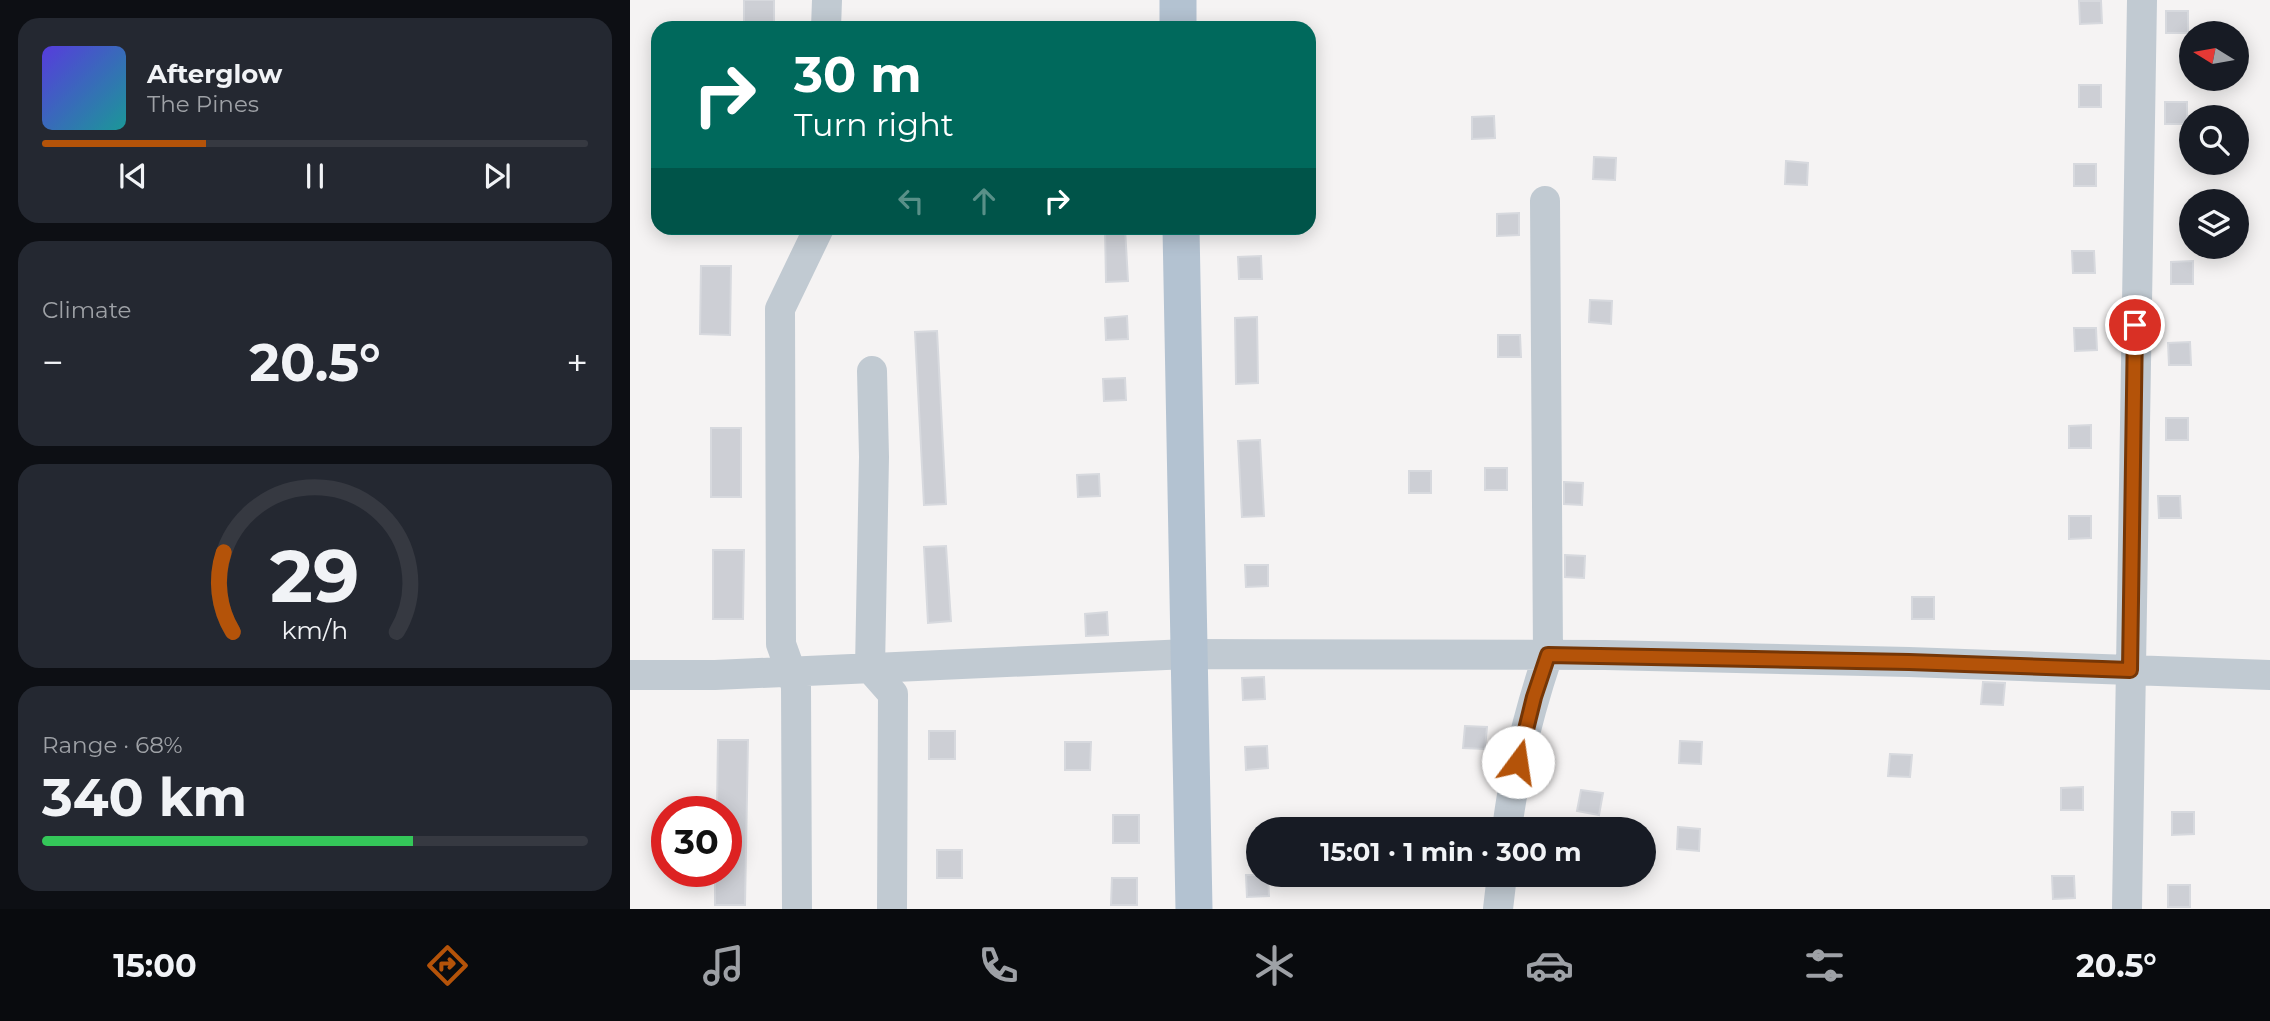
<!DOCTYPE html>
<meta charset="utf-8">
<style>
body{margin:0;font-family:Montserrat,sans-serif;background:#242831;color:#f1f3f6;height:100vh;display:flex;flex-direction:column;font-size:26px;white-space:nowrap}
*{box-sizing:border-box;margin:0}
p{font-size:23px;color:#9ea1a6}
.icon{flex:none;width:38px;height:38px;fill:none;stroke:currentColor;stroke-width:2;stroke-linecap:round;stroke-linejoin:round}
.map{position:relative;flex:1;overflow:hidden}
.side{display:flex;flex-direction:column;gap:18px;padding:18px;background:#0d0f14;width:630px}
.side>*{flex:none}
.banner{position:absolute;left:21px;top:21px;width:665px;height:214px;border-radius:21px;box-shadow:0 4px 18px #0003;background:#00695c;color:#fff;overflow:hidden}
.needle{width:46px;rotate:281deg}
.fabs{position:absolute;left:1549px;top:21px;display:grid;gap:14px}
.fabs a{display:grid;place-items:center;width:70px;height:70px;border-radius:50%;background:#171b24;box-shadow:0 4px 18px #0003;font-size:35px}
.speed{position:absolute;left:21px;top:796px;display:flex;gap:14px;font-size:35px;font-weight:700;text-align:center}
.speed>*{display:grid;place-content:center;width:91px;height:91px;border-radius:50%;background:#171b24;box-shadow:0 4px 18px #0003;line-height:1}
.speed .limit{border:10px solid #d22;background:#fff;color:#111}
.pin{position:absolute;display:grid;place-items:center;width:60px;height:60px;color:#fff;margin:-30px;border:4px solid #fff;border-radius:50%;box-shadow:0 2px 7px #0007}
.me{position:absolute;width:77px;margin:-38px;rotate:14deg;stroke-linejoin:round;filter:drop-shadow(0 0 5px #0008)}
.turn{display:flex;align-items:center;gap:24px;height:147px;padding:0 28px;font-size:32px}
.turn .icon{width:91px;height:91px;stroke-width:2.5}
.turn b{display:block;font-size:49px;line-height:60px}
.lanes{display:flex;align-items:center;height:66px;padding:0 28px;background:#0003;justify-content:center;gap:35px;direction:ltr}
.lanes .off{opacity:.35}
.big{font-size:52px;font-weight:700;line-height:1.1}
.side .widget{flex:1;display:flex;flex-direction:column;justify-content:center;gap:10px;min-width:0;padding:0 24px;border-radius:21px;background:#242831}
.side .dial{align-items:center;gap:0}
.dial svg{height:182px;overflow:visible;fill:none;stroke:#363941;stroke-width:7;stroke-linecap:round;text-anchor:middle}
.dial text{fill:#f1f3f6;stroke:none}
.song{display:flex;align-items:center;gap:21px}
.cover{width:84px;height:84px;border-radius:10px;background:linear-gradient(135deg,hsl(250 70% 55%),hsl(180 70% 35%))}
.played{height:7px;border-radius:4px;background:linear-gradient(90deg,#b45309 30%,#363941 30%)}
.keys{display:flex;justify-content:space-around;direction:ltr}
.heat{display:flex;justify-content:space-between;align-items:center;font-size:38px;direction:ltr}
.charge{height:10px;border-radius:5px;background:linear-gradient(90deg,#34c759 68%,#363941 0)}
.trip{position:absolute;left:616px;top:817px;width:410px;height:70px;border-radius:35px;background:#171b24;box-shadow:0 4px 18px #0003;font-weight:700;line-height:70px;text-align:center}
.tab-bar{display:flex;height:112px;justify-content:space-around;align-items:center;background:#090b0e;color:#9ea1a6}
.tab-bar .icon{width:49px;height:49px}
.tab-bar .active{color:#b45309}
.tab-bar b{font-size:32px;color:#f1f3f6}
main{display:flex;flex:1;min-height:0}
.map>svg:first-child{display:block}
.building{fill:#cdcfd5;stroke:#d7d9de;stroke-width:2}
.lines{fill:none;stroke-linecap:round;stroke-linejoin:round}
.minor{stroke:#c1cad2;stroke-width:30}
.major{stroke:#b3c2d1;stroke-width:37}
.route-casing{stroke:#753606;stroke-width:18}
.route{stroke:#b45309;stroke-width:12}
</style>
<main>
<section class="side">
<div class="widget">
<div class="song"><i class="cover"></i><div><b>Afterglow</b><p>The Pines</p></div></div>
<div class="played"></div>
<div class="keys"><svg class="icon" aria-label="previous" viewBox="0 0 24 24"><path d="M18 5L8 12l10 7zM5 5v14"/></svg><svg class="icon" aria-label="pause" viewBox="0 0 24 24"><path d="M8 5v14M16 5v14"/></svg><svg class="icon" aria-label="next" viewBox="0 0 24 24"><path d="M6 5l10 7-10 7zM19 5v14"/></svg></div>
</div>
<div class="widget"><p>Climate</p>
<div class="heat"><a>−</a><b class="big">20.5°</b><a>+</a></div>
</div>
<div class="widget dial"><svg viewBox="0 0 100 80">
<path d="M14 69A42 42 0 1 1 86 69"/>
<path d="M14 69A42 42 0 0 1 10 34" stroke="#b45309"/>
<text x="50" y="56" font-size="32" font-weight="700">29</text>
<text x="50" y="72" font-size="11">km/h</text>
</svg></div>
<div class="widget"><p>Range · 68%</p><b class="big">340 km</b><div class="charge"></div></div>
</section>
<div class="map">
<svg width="1640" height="909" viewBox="0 0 1640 909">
<rect width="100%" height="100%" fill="#f5f3f3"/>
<path class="building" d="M 114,0 L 144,0 L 144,28 L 114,28 Z
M 1449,1 L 1471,1 L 1472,23 L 1450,24 Z
M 1536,11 L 1558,11 L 1558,33 L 1536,33 Z
M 1449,85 L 1471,85 L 1471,107 L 1449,107 Z
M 1535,102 L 1557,102 L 1557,124 L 1535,124 Z
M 864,116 L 865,138 L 842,139 L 842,117 Z
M 964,157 L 986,158 L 985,180 L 963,179 Z
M 1156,161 L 1178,163 L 1177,185 L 1155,184 Z
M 1444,164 L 1466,164 L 1466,186 L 1444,186 Z
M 889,213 L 889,235 L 867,236 L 867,214 Z
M 475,228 L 495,228 L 498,281 L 476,282 Z
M 1442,251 L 1464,251 L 1465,273 L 1443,273 Z
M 631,256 L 632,279 L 609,279 L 608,257 Z
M 1563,261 L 1563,284 L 1541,284 L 1541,262 Z
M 71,266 L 101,266 L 100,335 L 70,334 Z
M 960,300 L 982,301 L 981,324 L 959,322 Z
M 497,316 L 498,339 L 476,340 L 475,318 Z
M 627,317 L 628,383 L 606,384 L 605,318 Z
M 1444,328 L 1466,328 L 1467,350 L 1445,351 Z
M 307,331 L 316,504 L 294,505 L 285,332 Z
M 868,335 L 890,335 L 891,357 L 868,357 Z
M 1560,342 L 1561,365 L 1539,365 L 1538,343 Z
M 495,378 L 496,400 L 474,401 L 473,379 Z
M 1536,418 L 1558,418 L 1558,440 L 1536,440 Z
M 1461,425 L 1461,448 L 1439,448 L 1439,426 Z
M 81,428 L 111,428 L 111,497 L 81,497 Z
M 630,440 L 634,516 L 612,517 L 608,441 Z
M 855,468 L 877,468 L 877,490 L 855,490 Z
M 779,471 L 801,471 L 801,493 L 779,493 Z
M 469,474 L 470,496 L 448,497 L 447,475 Z
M 934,482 L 953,483 L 952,505 L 934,504 Z
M 1528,496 L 1550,496 L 1551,518 L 1529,518 Z
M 1439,516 L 1461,516 L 1461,538 L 1439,539 Z
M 316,546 L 321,621 L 298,623 L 294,547 Z
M 83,550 L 114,550 L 113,619 L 83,619 Z
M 935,555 L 955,556 L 954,578 L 935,577 Z
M 615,565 L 638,565 L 638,586 L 616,587 Z
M 1282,597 L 1304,597 L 1304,619 L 1282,619 Z
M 477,612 L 478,635 L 456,636 L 455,614 Z
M 634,677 L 635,699 L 613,700 L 612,678 Z
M 1353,682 L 1375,683 L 1373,705 L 1351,704 Z
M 835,726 L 857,727 L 855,749 L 833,748 Z
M 299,731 L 325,731 L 325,759 L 299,759 Z
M 88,740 L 118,740 L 115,905 L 85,905 L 85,872 L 96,872 L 96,809 L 87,809 Z
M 1050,741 L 1072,742 L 1071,764 L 1049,763 Z
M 435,742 L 461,742 L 460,770 L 435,770 Z
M 637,746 L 638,768 L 616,770 L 615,747 Z
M 1260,754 L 1282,755 L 1280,777 L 1258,776 Z
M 1453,787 L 1453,810 L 1431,810 L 1431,788 Z
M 951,790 L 973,793 L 969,815 L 947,811 Z
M 1542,812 L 1564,812 L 1564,834 L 1542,835 Z
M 483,815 L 509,815 L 509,843 L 483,843 Z
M 1048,827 L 1070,829 L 1069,851 L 1047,849 Z
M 307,850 L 332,850 L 332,878 L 307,878 Z
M 616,875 L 638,875 L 639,896 L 617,897 Z
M 1422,876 L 1444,876 L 1445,898 L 1423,899 Z
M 482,878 L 507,878 L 507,905 L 481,905 Z
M 1538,885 L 1560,885 L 1560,907 L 1538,907 Z"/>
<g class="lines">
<path class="minor" d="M 196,28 L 197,0
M 242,371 L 244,457 L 240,668 L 263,694 L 262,909
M 0,675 L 85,675 L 558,654 L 975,655 L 1279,662 L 1640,675
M 877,830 C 884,770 899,712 918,655 L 915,201
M 167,909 L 166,686 L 151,644 L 150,309 L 189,228
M 868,909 L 872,875
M 1497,909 L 1512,0"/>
<path class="major" d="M 548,0 L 548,28
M 551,228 L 564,909"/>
</g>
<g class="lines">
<defs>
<path id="route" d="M 888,762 L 904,697 L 918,655 L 1279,662 L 1500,670 L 1505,325"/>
</defs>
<use href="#route" class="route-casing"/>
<use href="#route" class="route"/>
</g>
</svg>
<div class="fabs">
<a><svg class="needle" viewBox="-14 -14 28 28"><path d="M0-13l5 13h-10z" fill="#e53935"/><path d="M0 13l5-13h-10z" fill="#9ea1a6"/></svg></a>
<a><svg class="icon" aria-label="search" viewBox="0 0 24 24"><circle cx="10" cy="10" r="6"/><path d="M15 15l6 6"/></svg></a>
<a><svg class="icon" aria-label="layers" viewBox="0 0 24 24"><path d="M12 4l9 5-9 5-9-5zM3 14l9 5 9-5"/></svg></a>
</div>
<div class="speed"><div class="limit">30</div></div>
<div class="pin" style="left:1505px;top:325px;background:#d93025"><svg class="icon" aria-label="arrive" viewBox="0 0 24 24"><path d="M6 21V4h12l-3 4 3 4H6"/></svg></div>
<svg class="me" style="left:888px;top:762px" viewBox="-20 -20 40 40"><circle r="19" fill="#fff"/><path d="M0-13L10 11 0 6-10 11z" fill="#b45309"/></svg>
<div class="trip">15:01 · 1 min · 300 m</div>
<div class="banner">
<div class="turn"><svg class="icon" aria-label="right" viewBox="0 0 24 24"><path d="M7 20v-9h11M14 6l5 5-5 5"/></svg><div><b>30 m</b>Turn right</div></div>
<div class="lanes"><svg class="icon off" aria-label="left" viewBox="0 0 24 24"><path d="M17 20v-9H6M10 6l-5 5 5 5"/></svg><svg class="icon off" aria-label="ahead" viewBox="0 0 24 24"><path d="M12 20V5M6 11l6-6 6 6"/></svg><svg class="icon" aria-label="right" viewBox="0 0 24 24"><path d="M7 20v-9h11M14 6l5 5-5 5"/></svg></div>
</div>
</div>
</main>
<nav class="tab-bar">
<b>15:00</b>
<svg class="icon active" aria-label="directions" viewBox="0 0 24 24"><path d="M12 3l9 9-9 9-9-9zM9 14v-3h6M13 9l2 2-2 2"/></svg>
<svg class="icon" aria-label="music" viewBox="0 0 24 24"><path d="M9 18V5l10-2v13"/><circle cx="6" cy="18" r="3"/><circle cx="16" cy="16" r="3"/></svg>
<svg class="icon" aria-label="phone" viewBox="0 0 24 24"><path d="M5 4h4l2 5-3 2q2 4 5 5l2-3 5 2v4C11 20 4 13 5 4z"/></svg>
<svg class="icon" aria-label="climate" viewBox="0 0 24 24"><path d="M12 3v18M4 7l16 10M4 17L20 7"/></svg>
<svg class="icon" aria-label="car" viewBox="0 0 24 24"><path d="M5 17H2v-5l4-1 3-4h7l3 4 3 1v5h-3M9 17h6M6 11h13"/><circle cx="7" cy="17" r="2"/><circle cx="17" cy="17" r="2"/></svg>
<svg class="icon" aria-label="filters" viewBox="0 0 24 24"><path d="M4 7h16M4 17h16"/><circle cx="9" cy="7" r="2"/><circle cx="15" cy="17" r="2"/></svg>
<b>20.5°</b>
</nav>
